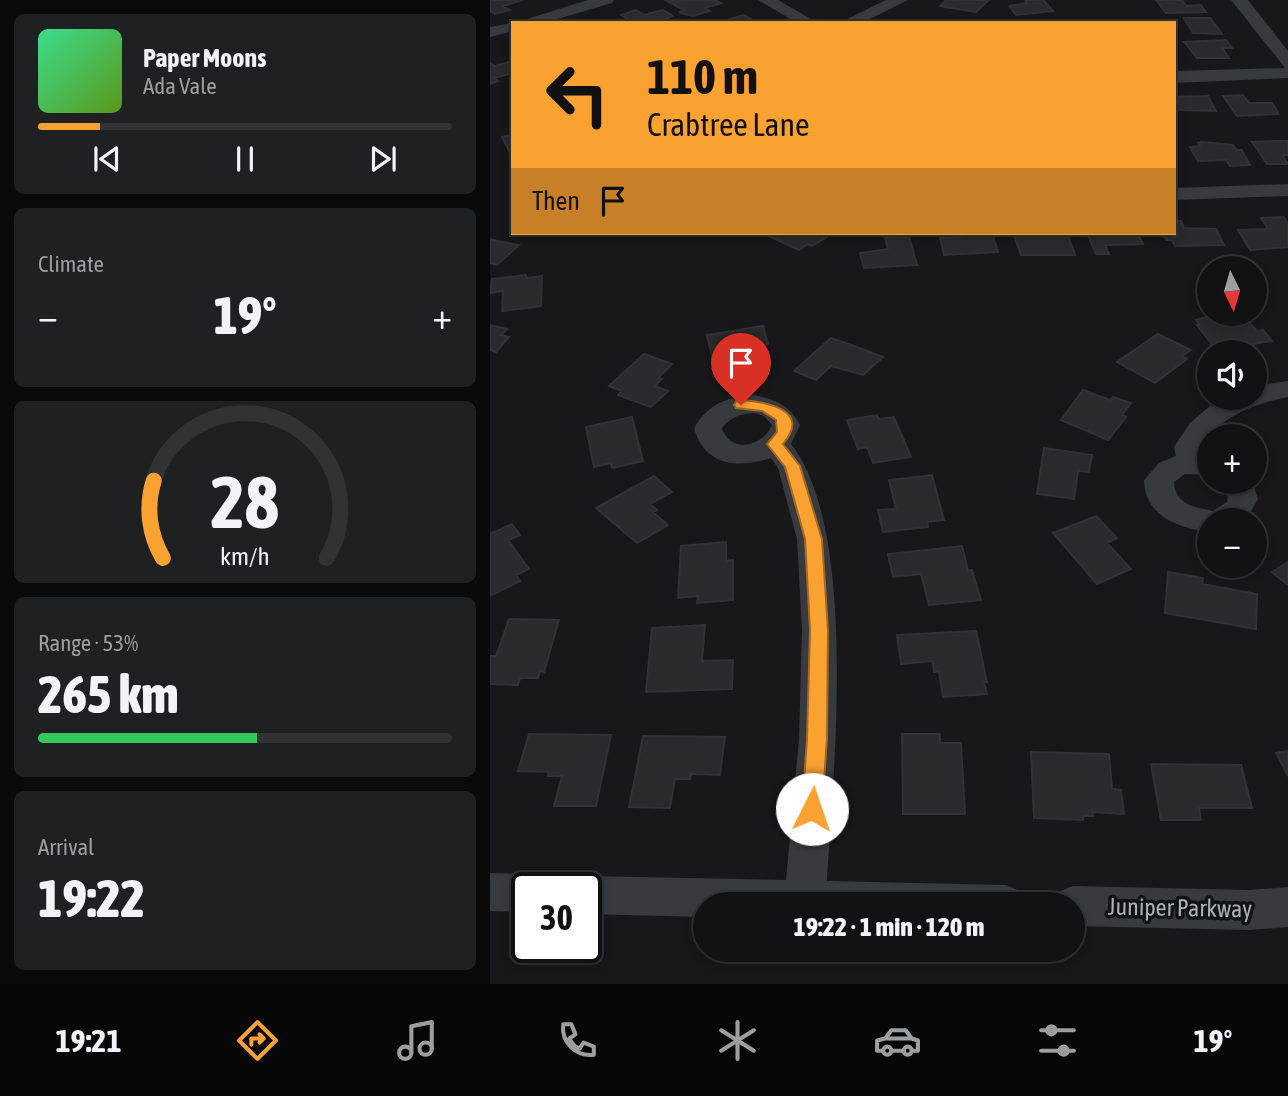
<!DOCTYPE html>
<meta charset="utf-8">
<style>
body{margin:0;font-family:"Asap Condensed",sans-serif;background:#1f2022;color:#f1f3f6;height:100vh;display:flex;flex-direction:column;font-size:26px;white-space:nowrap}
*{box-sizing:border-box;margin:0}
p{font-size:23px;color:#9c9ea0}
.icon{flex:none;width:38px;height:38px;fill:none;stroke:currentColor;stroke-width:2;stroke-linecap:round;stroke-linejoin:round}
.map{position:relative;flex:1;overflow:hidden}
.side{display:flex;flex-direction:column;gap:14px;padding:14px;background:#0a0a0b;width:490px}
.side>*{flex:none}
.hud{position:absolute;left:21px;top:21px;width:665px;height:214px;border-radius:0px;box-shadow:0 4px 10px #0003,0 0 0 2px #313234;background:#f9a131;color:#111;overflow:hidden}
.needle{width:46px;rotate:175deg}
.fabs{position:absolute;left:707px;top:256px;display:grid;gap:14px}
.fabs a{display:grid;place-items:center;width:70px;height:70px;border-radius:50%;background:#121214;box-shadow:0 4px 10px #0003,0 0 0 2px #313234;font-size:35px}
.speed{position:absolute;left:21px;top:872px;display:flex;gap:14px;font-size:35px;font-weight:700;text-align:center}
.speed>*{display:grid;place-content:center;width:91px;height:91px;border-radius:50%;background:#121214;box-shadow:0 4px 10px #0003,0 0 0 2px #313234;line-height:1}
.speed .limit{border:4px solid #111;border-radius:10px;background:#fff;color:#111}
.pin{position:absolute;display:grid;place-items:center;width:60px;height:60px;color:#fff;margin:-72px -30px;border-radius:50% 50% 50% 0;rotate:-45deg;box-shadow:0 0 7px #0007}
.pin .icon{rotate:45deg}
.me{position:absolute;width:77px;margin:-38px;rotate:4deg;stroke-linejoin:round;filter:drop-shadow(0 0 5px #0008)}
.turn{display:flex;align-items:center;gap:24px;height:147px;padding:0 21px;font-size:32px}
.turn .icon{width:91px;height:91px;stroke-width:2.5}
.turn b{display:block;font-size:49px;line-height:60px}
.then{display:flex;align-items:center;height:66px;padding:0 21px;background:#0003;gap:14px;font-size:26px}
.big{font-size:52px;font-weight:800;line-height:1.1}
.side .tile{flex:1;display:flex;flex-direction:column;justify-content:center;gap:10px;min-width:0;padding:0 24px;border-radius:10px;background:#1f2022}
.side .dial{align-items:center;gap:0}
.dial svg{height:182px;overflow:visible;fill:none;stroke:#313234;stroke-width:7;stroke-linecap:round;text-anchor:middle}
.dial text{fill:#f1f3f6;stroke:none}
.song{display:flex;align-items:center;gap:21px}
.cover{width:84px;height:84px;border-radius:10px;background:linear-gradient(135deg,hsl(150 70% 55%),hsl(90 70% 35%))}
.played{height:7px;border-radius:4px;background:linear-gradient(90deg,#f9a131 15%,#313234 15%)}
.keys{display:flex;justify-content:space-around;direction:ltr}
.heat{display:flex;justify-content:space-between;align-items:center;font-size:38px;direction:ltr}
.charge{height:10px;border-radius:5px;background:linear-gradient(90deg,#34c759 53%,#313234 0)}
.trip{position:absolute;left:203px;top:892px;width:392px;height:70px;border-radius:35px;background:#121214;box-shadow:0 4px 10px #0003,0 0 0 2px #313234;font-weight:800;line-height:70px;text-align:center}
.tabs{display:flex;height:112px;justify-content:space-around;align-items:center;background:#070708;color:#9c9ea0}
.tabs .icon{width:49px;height:49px}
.tabs .active{color:#f9a131}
.tabs b{font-size:32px;color:#f1f3f6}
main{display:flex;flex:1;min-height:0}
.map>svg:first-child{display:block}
.building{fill:#2b2b2e;stroke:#323236;stroke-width:2}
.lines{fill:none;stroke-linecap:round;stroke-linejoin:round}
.street{fill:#383a3f;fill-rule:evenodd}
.route{fill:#f9a131;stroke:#a26920;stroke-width:2}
.labels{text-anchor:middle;stroke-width:7;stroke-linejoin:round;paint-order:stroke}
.near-street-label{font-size:24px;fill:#a9b0ba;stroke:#131315}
</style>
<main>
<section class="side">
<div class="tile">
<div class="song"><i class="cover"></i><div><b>Paper Moons</b><p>Ada Vale</p></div></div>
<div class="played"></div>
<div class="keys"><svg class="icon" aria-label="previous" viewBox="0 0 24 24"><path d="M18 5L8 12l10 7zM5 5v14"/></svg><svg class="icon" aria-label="pause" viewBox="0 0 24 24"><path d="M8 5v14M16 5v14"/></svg><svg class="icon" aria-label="next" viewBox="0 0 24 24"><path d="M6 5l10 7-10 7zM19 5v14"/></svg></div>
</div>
<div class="tile"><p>Climate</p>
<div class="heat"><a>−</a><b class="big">19°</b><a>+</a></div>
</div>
<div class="tile dial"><svg viewBox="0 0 100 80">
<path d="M14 69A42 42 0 1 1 86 69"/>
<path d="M14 69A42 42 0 0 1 10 35" stroke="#f9a131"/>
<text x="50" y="56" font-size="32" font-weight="700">28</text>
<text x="50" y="72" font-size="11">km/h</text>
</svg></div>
<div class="tile"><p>Range · 53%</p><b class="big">265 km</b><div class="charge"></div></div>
<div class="tile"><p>Arrival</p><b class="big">19:22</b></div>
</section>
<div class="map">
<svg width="798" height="984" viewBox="0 0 798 984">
<rect width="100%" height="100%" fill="#18181a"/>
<path class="building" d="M 0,0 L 33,0 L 13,6 L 20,10 L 5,14 L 0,11 Z
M 224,0 L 231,3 L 215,8 L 220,11 L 203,16 L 194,14 L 190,12 L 194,10 L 177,1 Z
M 456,0 L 499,0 L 486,12 L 450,6 Z
M 535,0 L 553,0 L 563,11 L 526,15 L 519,6 L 537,3 Z
M 666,0 L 692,0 L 696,6 L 711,5 L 716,12 L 676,13 Z
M 146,10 L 154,15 L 173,10 L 183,16 L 164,23 L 144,23 L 131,15 Z
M 254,15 L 268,23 L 231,23 L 237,20 Z
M 694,18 L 720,18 L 732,34 L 703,33 Z
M 736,40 L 742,48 L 732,48 L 739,58 L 707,58 L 694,42 Z
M 23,61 L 23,73 L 4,78 L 8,81 L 0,84 L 0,63 L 5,66 Z
M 753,95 L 759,103 L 782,103 L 789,114 L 747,116 L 733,96 Z
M 718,96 L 726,111 L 684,110 L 684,97 Z
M 23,135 L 23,157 L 22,157 L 12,137 Z
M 786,141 L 798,141 L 798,155 L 792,155 L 798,164 L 777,164 L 762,142 Z
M 712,142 L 743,145 L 747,150 L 752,150 L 760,165 L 740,166 L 736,160 L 708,161 L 700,147 L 710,146 L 708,143 Z
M 794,217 L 798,224 L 798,247 L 760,250 L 748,230 L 778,229 L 771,218 Z
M 684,221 L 691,221 L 694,228 L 726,229 L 734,245 L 685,246 L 682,240 L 676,240 L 673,233 L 684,233 Z
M 272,233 L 343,233 L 322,246 L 318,244 L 309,250 Z
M 479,233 L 502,233 L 508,252 L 454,255 L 450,238 L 471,237 L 470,234 Z
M 523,233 L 577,233 L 585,255 L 531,255 Z
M 597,233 L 653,233 L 655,235 L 649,236 L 653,244 L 615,245 L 619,254 L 606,254 Z
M 419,236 L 427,265 L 374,268 L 370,253 L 398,249 L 395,238 Z
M 0,239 L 7,241 L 29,245 L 7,265 L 0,263 Z
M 36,275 L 37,278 L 52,276 L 51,306 L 12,311 L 13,291 L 0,293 L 2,279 Z
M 722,315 L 729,316 L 732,321 L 753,316 L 767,331 L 773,330 L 782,341 L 762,344 L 764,345 L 757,346 L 759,348 L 728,352 L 707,325 L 710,325 L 706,320 Z
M 0,325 L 17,329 L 11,335 L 19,337 L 6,352 L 0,350 Z
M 273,326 L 278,344 L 249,351 L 253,365 L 225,369 L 217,335 Z
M 668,334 L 701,350 L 692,356 L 697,359 L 665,383 L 627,362 Z
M 341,338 L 367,347 L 393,357 L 373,375 L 341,366 L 326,380 L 304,371 Z
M 154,354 L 182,364 L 168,378 L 172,379 L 165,386 L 178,391 L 161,407 L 128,395 L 132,391 L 119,386 Z
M 593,390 L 620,400 L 623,397 L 641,403 L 632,415 L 636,417 L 618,440 L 571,420 Z
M 387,415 L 389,419 L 404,417 L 421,457 L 383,463 L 377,447 L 368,449 L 357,420 Z
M 142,417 L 153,461 L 122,468 L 121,463 L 104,467 L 96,427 Z
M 554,448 L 602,455 L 599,472 L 588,471 L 584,499 L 547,494 Z
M 442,475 L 454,520 L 437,522 L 438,527 L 393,532 L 388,510 L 406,509 L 399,480 Z
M 164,476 L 182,492 L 160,504 L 167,510 L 163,512 L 178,525 L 147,543 L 106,508 Z
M 606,516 L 627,538 L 617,543 L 641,569 L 607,584 L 563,533 Z
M 22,524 L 30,535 L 18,540 L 39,569 L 26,575 L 30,581 L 0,596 L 0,534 Z
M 236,542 L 236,561 L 243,560 L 243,600 L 207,603 L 208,596 L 188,598 L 191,546 Z
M 472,546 L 478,571 L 482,570 L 491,600 L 439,605 L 431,574 L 403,577 L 398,554 Z
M 798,562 L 798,585 L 782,572 Z
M 678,572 L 713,578 L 712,584 L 767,594 L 766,629 L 675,613 Z
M 19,619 L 69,620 L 54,672 L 50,671 L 48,678 L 30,678 L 28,685 L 0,684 L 0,656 L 6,656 Z
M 215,625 L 212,661 L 243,660 L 242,689 L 156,692 L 162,628 Z
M 486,631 L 497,682 L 494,682 L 497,694 L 453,697 L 449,671 L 444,672 L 443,661 L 411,664 L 407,635 Z
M 39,734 L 121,735 L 106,806 L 64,806 L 72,776 L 58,776 L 59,772 L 28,771 Z
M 412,734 L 450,734 L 450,743 L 471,743 L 475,814 L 413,814 Z
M 153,736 L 235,737 L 230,775 L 201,774 L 200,779 L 185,779 L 180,808 L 139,807 Z
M 798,751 L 798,776 L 786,753 Z
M 541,752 L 619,754 L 622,789 L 631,790 L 634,814 L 602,812 L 603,816 L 593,816 L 593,820 L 544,818 Z
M 661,764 L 751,765 L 762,808 L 709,808 L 711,820 L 671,820 Z"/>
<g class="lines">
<path class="street" d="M 98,0 L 124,0 L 122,3 L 54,23 L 23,23 L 23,31 L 0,37 L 0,27 L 27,22 Z
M 268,0 L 288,0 L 328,23 L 307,23 Z
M 396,0 L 418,0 L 372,23 L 349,23 Z
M 741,0 L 758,0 L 798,51 L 798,78 L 684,83 L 684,71 L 795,68 Z
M 798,184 L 798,196 L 684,200 L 684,188 Z
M 798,381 L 798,397 C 764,404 730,416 712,447 L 714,454 L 719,455 L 719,475 L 695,474 L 684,482 C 685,505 705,507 723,511 L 737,502 L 738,494 L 732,481 L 762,481 L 768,499 L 756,520 L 719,520 L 719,532 C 688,528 655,516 654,480 L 669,463 L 686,456 L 684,447 L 700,423 L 721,405 L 736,397 L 765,397 L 765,386 Z
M 264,395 C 286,400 300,405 310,425 L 301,444 C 369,531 343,772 337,881 L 516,885 L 530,891 L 536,905 L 215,905 L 215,917 L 96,914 L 96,887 L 79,887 L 82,881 L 96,876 L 296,880 L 309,739 L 312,630 L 307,539 L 288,468 L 281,458 C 247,469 215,466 204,428 C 218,404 237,397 264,395 ZM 264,413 L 274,416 L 282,425 C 273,447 240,454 232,428 C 240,417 250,414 264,413 Z
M 0,873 L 37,874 L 51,879 L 55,887 L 37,887 L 37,912 L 0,911 Z
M 583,886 L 759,890 L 798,887 L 798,927 L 759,930 L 583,926 L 583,905 L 563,905 L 568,892 Z"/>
</g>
<path class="route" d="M 251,400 C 277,402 322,410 293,444 L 310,466 L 332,539 L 338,630 L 337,739 L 332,809 L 329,816 L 322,818 L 315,816 L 312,809 L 317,739 L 320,630 L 315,539 L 295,467 L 277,444 L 287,432 L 286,420 L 272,411 L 246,408 L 244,405 L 246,401 Z"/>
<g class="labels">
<g class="near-street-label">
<text transform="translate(690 908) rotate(1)" y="8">Juniper Parkway</text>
</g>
</g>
</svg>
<div class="fabs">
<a><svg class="needle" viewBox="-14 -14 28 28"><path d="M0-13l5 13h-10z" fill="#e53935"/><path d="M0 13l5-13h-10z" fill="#9c9ea0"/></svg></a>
<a><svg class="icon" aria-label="sound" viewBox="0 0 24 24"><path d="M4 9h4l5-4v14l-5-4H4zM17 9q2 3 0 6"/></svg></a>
<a>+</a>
<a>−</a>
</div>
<div class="speed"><div class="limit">30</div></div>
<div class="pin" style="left:251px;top:405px;background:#d93025"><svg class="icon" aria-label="arrive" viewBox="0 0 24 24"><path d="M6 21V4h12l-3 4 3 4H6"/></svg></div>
<svg class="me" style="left:322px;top:809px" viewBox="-20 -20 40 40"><circle r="19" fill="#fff"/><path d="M0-13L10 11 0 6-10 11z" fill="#f9a131"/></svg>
<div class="trip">19:22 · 1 min · 120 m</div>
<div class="hud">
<div class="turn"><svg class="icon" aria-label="left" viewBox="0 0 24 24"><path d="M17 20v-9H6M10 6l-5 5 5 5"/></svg><div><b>110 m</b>Crabtree Lane</div></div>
<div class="then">Then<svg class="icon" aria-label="arrive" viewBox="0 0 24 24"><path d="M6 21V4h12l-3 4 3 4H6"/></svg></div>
</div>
</div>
</main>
<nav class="tabs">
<b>19:21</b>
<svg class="icon active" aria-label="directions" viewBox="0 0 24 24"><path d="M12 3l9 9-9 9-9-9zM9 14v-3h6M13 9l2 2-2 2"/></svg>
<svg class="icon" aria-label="music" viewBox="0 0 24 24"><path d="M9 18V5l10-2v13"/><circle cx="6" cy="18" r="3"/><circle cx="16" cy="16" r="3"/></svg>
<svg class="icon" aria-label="phone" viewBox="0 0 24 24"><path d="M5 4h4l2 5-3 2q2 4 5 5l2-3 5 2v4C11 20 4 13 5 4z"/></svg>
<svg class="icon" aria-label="climate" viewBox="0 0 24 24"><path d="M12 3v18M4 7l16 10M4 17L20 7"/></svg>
<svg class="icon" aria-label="car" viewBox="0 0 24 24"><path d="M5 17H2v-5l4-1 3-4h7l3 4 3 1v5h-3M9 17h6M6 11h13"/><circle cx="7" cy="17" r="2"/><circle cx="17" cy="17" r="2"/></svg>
<svg class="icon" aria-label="filters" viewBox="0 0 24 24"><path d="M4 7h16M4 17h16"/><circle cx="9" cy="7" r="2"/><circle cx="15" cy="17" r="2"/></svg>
<b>19°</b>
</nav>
